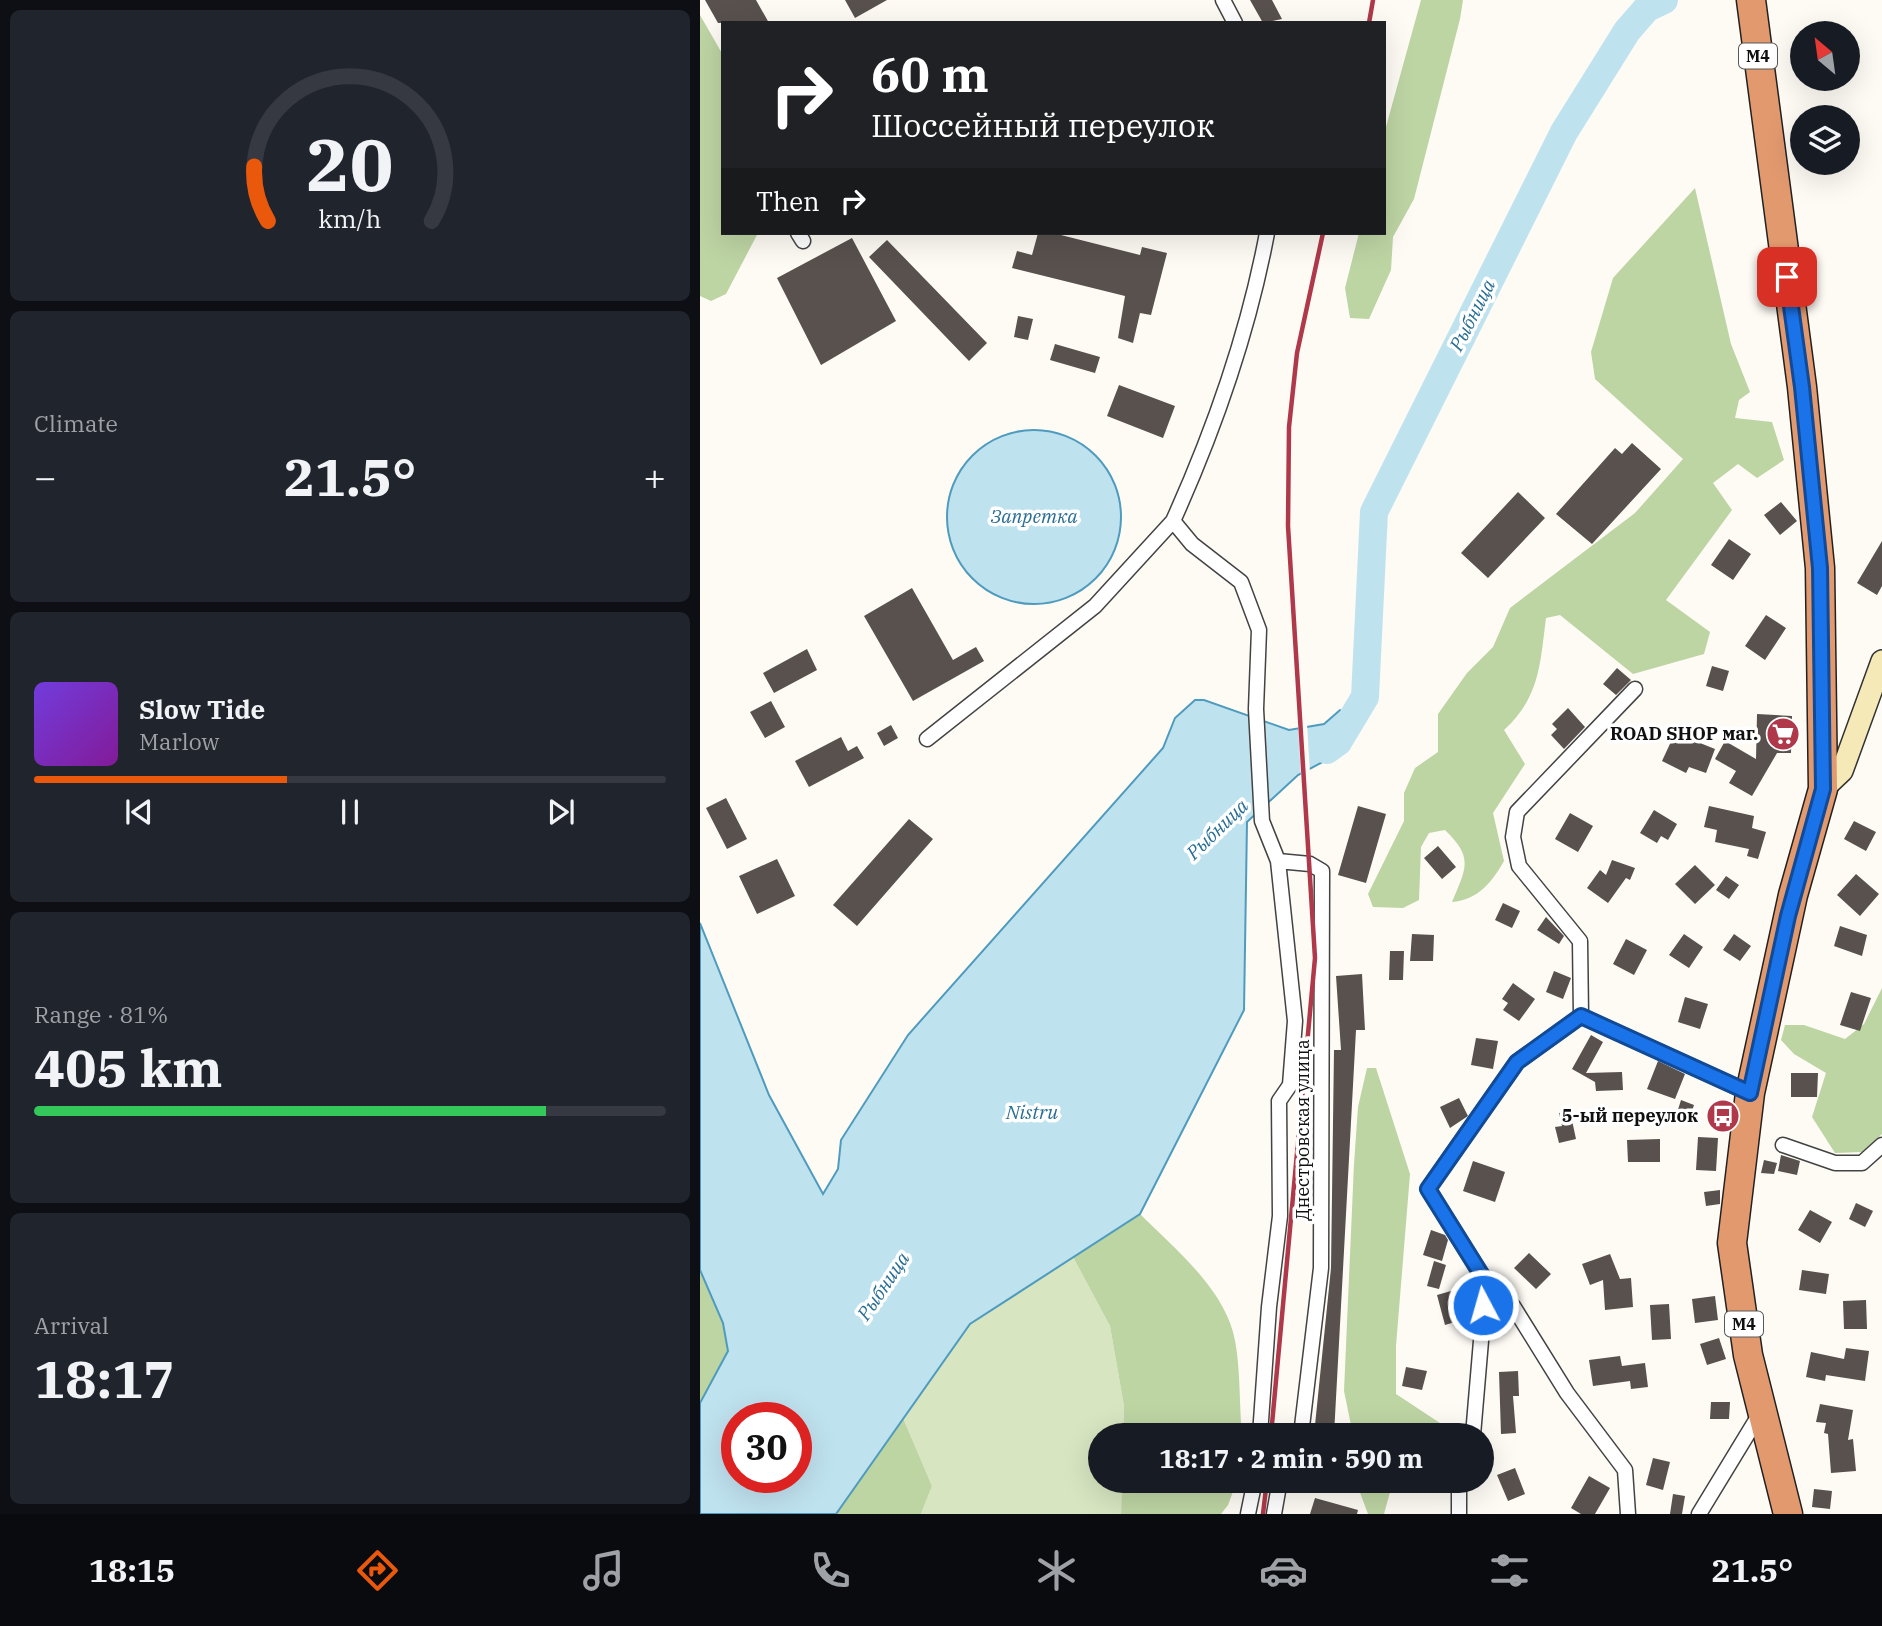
<!DOCTYPE html>
<meta charset="utf-8">
<style>
body{margin:0;font-family:"IBM Plex Serif",serif;background:#20242c;color:#f1f3f6;height:100vh;display:flex;flex-direction:column;font-size:26px;white-space:nowrap}
*{box-sizing:border-box;margin:0}
p{font-size:23px;color:#9ea1a6}
.icon{flex:none;width:38px;height:38px;fill:none;stroke:currentColor;stroke-width:2;stroke-linecap:round;stroke-linejoin:round}
.map{position:relative;flex:1;overflow:hidden}
.drawer{display:flex;flex-direction:column;gap:10px;padding:10px;background:#0d0f14;width:700px}
.drawer>*{flex:none}
.top-card{position:absolute;left:21px;top:21px;width:665px;height:214px;border-radius:0px;box-shadow:0 7px 28px #0002;background:#202124;color:#fff;overflow:hidden}
.needle{width:46px;rotate:331deg}
.tools{position:absolute;left:1090px;top:21px;display:grid;gap:14px}
.tools a{display:grid;place-items:center;width:70px;height:70px;border-radius:50%;background:#171b24;box-shadow:0 7px 28px #0002;font-size:35px}
.speed{position:absolute;left:21px;top:1402px;display:flex;gap:14px;font-size:35px;font-weight:700;text-align:center}
.speed>*{display:grid;place-content:center;width:91px;height:91px;border-radius:50%;background:#171b24;box-shadow:0 7px 28px #0002;line-height:1}
.speed .limit{border:10px solid #d22;background:#fff;color:#111}
.pin{position:absolute;display:grid;place-items:center;width:60px;height:60px;color:#fff;margin:-30px;border-radius:14px;box-shadow:0 4px 10px #0006}
.me{position:absolute;width:77px;margin:-38px;rotate:354deg;stroke-linejoin:round;filter:drop-shadow(0 0 5px #0008)}
.turn{display:flex;align-items:center;gap:24px;height:147px;padding:0 35px;font-size:32px}
.turn .icon{width:91px;height:91px;stroke-width:2.5}
.turn b{display:block;font-size:49px;line-height:60px}
.then{display:flex;align-items:center;height:66px;padding:0 35px;background:#0003;gap:14px;font-size:26px}
.big{font-size:52px;font-weight:700;line-height:1.1}
.drawer .card{flex:1;display:flex;flex-direction:column;justify-content:center;gap:10px;min-width:0;padding:0 24px;border-radius:10px;background:#20242c}
.drawer .dial{align-items:center;gap:0}
.dial svg{height:182px;overflow:visible;fill:none;stroke:#363941;stroke-width:7;stroke-linecap:round;text-anchor:middle}
.dial text{fill:#f1f3f6;stroke:none}
.song{display:flex;align-items:center;gap:21px}
.cover{width:84px;height:84px;border-radius:10px;background:linear-gradient(135deg,hsl(260 70% 55%),hsl(290 70% 35%))}
.played{height:7px;border-radius:4px;background:linear-gradient(90deg,#ea580c 40%,#363941 40%)}
.keys{display:flex;justify-content:space-around;direction:ltr}
.heat{display:flex;justify-content:space-between;align-items:center;font-size:38px;direction:ltr}
.charge{height:10px;border-radius:5px;background:linear-gradient(90deg,#34c759 81%,#363941 0)}
.trip{position:absolute;left:388px;top:1423px;width:406px;height:70px;border-radius:35px;background:#171b24;box-shadow:0 7px 28px #0002;font-weight:700;line-height:70px;text-align:center}
.tab-bar{display:flex;height:112px;justify-content:space-around;align-items:center;background:#090b0e;color:#9ea1a6}
.tab-bar .icon{width:49px;height:49px}
.tab-bar .active{color:#ea580c}
.tab-bar b{font-size:32px;color:#f1f3f6}
main{display:flex;flex:1;min-height:0}
.map>svg:first-child{display:block}
.green{fill:#d7e5c1}
.forest{fill:#bdd4a3}
.water{fill:#bfe2ef;stroke:#4f9bbd;stroke-width:2;fill-rule:evenodd}
.pier{fill:#fefbf5}
.lines{fill:none;stroke-linecap:round;stroke-linejoin:round}
.river{stroke:#bfe2ef;stroke-width:28}
.building{fill:#58514e}
.street-casing{stroke:#434343;stroke-width:17}
.secondary-casing{stroke:#323232;stroke-width:24}
.highway-casing{stroke:#212121;stroke-width:31}
.street{stroke:#fff;stroke-width:14}
.secondary{stroke:#f5e9b8;stroke-width:21}
.highway{stroke:#e2996e;stroke-width:28}
.rail{stroke:#af394a;stroke-width:4.5}
.route-casing{stroke:#114b97;stroke-width:18}
.route{stroke:#1a73e8;stroke-width:12}
.labels{text-anchor:middle;stroke-width:7;stroke-linejoin:round;paint-order:stroke}
.shield{fill:#fff;stroke:#585858;stroke-width:2}
.shield-label{font-size:16px;font-weight:bold;fill:#101010}
.poi-label{font-size:18px;font-weight:bold;fill:#101010;stroke:#fff;text-anchor:end}
.street-label{font-size:18px;fill:#101010;stroke:#fff}
.water-label{font-size:19px;font-style:italic;fill:#286e93;stroke:#fff}
</style>
<main>
<section class="drawer">
<div class="card dial"><svg viewBox="0 0 100 80">
<path d="M14 69A42 42 0 1 1 86 69"/>
<path d="M14 69A42 42 0 0 1 8 45" stroke="#ea580c"/>
<text x="50" y="56" font-size="32" font-weight="700">20</text>
<text x="50" y="72" font-size="11">km/h</text>
</svg></div>
<div class="card"><p>Climate</p>
<div class="heat"><a>−</a><b class="big">21.5°</b><a>+</a></div>
</div>
<div class="card">
<div class="song"><i class="cover"></i><div><b>Slow Tide</b><p>Marlow</p></div></div>
<div class="played"></div>
<div class="keys"><svg class="icon" aria-label="previous" viewBox="0 0 24 24"><path d="M18 5L8 12l10 7zM5 5v14"/></svg><svg class="icon" aria-label="pause" viewBox="0 0 24 24"><path d="M8 5v14M16 5v14"/></svg><svg class="icon" aria-label="next" viewBox="0 0 24 24"><path d="M6 5l10 7-10 7zM19 5v14"/></svg></div>
</div>
<div class="card"><p>Range · 81%</p><b class="big">405 km</b><div class="charge"></div></div>
<div class="card"><p>Arrival</p><b class="big">18:17</b></div>
</section>
<div class="map">
<svg width="1182" height="1514" viewBox="0 0 1182 1514">
<rect width="100%" height="100%" fill="#fefbf5"/>
<path class="green" d="M 373,1257 L 410,1326 L 424,1406 L 423,1435 L 401,1435 L 401,1480 L 422,1481 L 421,1514 L 221,1514 L 232,1486 L 203,1418 L 270,1324 Z"/>
<path class="forest" d="M 721,0 L 763,0 L 760,19 L 714,199 L 693,237 L 691,270 L 669,319 L 650,318 L 645,288 L 659,233 L 684,233 L 684,134 Z
M 0,15 L 23,55 L 23,233 L 58,233 L 26,294 L 11,301 L 0,296 Z
M 995,188 L 1031,344 L 1050,392 L 1039,400 L 1035,418 L 1072,422 L 1084,460 L 1057,478 L 1038,464 L 1013,483 L 1032,510 L 966,600 L 1010,632 L 1004,654 L 933,674 L 860,615 L 846,618 C 840,664 840,697 804,730 L 825,764 L 793,813 L 804,861 C 792,882 778,900 752,902 C 766,868 774,858 745,830 L 729,833 L 721,847 L 719,900 L 703,908 L 673,907 L 668,894 L 704,821 L 704,793 L 715,768 L 738,752 L 738,714 L 767,673 L 793,647 L 810,608 L 935,513 L 983,459 L 895,379 L 891,352 L 913,278 Z
M 1182,988 L 1182,1134 L 1162,1152 L 1135,1153 L 1112,1117 L 1126,1073 L 1094,1054 L 1081,1040 L 1085,1025 L 1104,1025 L 1145,1039 L 1164,1024 Z
M 667,1068 L 676,1068 L 710,1174 L 696,1346 L 696,1394 L 743,1425 L 748,1435 L 653,1435 L 644,1391 L 654,1164 L 658,1107 Z
M 440,1214 C 473,1247 520,1285 533,1332 C 541,1362 539,1404 542,1435 L 423,1435 L 424,1406 L 410,1326 L 373,1257 Z
M 0,1270 L 23,1323 L 28,1351 L 0,1403 Z
M 203,1418 L 232,1486 L 221,1514 L 136,1514 Z
M 422,1481 L 422,1480 L 537,1481 L 528,1505 L 521,1514 L 421,1514 Z
M 650,1481 L 702,1481 L 690,1492 L 684,1514 L 668,1514 L 659,1490 Z"/>
<path class="water" d="M247 517a87 87 0 1 1 174 0a87 87 0 1 1-174 0Z
M 495,700 L 504,700 L 589,730 L 624,724 L 640,710 L 660,728 L 634,756 L 598,775 L 547,822 L 544,1010 L 440,1214 L 270,1324 L 136,1514 L 0,1514 L 0,1403 L 28,1351 L 23,1323 L 0,1270 L 0,923 L 69,1095 L 123,1194 L 138,1169 L 141,1140 L 208,1035 L 463,748 L 475,718 ZM 37,1418 L 96,1418 L 96,1477 L 37,1477 Z"/>
<path class="pier" d="M 607,724 L 610,773 L 601,777 L 598,725 Z"/>
<g class="lines">
<path class="river" d="M 627,750 L 638,742 L 665,697 L 674,512 L 864,132 L 927,31 L 947,8 L 964,0"/>
</g>
<path class="building" d="M 5,0 L 56,0 L 69,23 L 18,23 Z
M 145,0 L 187,0 L 155,18 Z
M 550,0 L 572,0 L 582,19 L 563,23 Z
M 338,233 L 353,233 L 440,255 L 442,247 L 467,253 L 451,315 L 440,313 L 433,343 L 418,338 L 425,296 L 312,268 L 317,251 L 332,255 Z
M 152,238 L 196,321 L 121,365 L 77,278 Z
M 187,240 L 287,343 L 269,361 L 169,257 Z
M 318,316 L 333,319 L 328,340 L 314,337 Z
M 355,344 L 400,357 L 395,373 L 350,360 Z
M 419,385 L 475,406 L 463,438 L 407,416 Z
M 932,443 L 961,469 L 892,544 L 856,514 L 915,448 L 922,454 Z
M 818,492 L 845,518 L 788,578 L 761,553 Z
M 1081,502 L 1097,521 L 1080,535 L 1064,515 Z
M 1029,539 L 1051,554 L 1033,580 L 1011,565 Z
M 1182,541 L 1182,586 L 1177,595 L 1157,583 Z
M 212,588 L 253,660 L 276,647 L 284,661 L 213,701 L 164,616 Z
M 1066,615 L 1086,628 L 1065,660 L 1045,646 Z
M 107,649 L 117,670 L 74,693 L 63,673 Z
M 1012,666 L 1029,671 L 1023,691 L 1006,686 Z
M 917,668 L 931,680 L 916,695 L 903,684 Z
M 71,701 L 85,727 L 65,738 L 50,712 Z
M 868,708 L 885,727 L 864,749 L 851,735 L 857,729 L 852,724 Z
M 1057,714 L 1092,716 L 1091,753 L 1077,753 L 1052,796 L 1029,783 L 1036,771 L 1015,759 L 1025,741 L 1056,759 Z
M 191,725 L 198,738 L 184,746 L 177,733 Z
M 975,733 L 1015,749 L 1006,773 L 989,767 L 986,773 L 962,761 Z
M 141,737 L 148,751 L 157,746 L 164,758 L 109,787 L 95,761 Z
M 26,798 L 47,839 L 27,849 L 6,808 Z
M 658,806 L 686,814 L 666,883 L 638,875 Z
M 1009,806 L 1054,816 L 1052,828 L 1066,832 L 1058,859 L 1047,856 L 1049,849 L 1015,842 L 1017,830 L 1004,827 Z
M 954,810 L 977,824 L 968,840 L 961,836 L 957,843 L 940,833 Z
M 870,813 L 893,826 L 878,852 L 855,839 Z
M 209,819 L 233,839 L 157,926 L 133,905 Z
M 1154,821 L 1176,832 L 1166,851 L 1144,839 Z
M 738,846 L 756,867 L 742,879 L 724,858 Z
M 77,859 L 95,896 L 57,914 L 39,876 Z
M 912,860 L 935,868 L 930,880 L 926,878 L 908,903 L 887,888 L 900,870 L 906,875 Z
M 995,865 L 1015,885 L 995,904 L 975,884 Z
M 1156,874 L 1179,894 L 1160,916 L 1137,895 Z
M 1026,876 L 1039,885 L 1029,899 L 1016,890 Z
M 803,903 L 820,911 L 812,928 L 795,920 Z
M 846,917 L 864,936 L 859,944 L 837,930 Z
M 1140,926 L 1167,935 L 1162,956 L 1134,946 Z
M 712,934 L 734,935 L 733,961 L 710,961 Z
M 984,934 L 1003,947 L 989,968 L 969,955 Z
M 1034,934 L 1051,946 L 1040,961 L 1023,950 Z
M 926,939 L 947,950 L 934,975 L 913,964 Z
M 690,951 L 704,951 L 703,980 L 689,980 Z
M 854,971 L 871,978 L 863,999 L 846,992 Z
M 662,974 L 665,1030 L 656,1030 L 634,1435 L 614,1435 L 631,1268 L 634,1050 L 641,1050 L 636,976 Z
M 813,983 L 835,999 L 819,1021 L 803,1010 L 808,1003 L 802,999 Z
M 1151,992 L 1171,998 L 1160,1031 L 1140,1025 Z
M 985,997 L 1008,1004 L 1000,1029 L 978,1022 Z
M 891,1035 L 903,1042 L 886,1073 L 922,1072 L 923,1090 L 896,1091 L 895,1082 L 872,1069 Z
M 776,1038 L 798,1041 L 793,1069 L 771,1065 Z
M 958,1061 L 985,1074 L 975,1099 L 947,1089 Z
M 1091,1073 L 1118,1073 L 1117,1097 L 1091,1097 Z
M 759,1098 L 768,1116 L 750,1128 L 740,1107 Z
M 981,1100 L 994,1105 L 990,1117 L 977,1113 Z
M 870,1111 L 876,1139 L 859,1143 L 855,1127 L 862,1126 L 859,1113 Z
M 998,1137 L 1018,1138 L 1016,1171 L 996,1170 Z
M 960,1139 L 960,1162 L 928,1162 L 927,1140 Z
M 1081,1155 L 1100,1161 L 1097,1175 L 1078,1171 Z
M 1064,1160 L 1077,1163 L 1074,1174 L 1061,1173 Z
M 773,1161 L 805,1172 L 795,1202 L 763,1191 Z
M 1020,1190 L 1020,1204 L 1006,1206 L 1004,1192 Z
M 1156,1203 L 1173,1211 L 1165,1227 L 1149,1219 Z
M 1110,1210 L 1132,1222 L 1120,1243 L 1098,1230 Z
M 731,1230 L 745,1235 L 748,1240 L 742,1261 L 723,1255 Z
M 829,1253 L 851,1274 L 836,1289 L 814,1268 Z
M 910,1254 L 920,1279 L 931,1278 L 933,1307 L 905,1310 L 903,1280 L 890,1285 L 882,1264 Z
M 734,1261 L 746,1265 L 739,1289 L 727,1286 Z
M 1102,1270 L 1129,1274 L 1126,1294 L 1099,1290 Z
M 758,1289 L 765,1319 L 745,1325 L 737,1295 Z
M 1015,1296 L 1018,1320 L 995,1323 L 992,1299 Z
M 1166,1300 L 1167,1329 L 1144,1329 L 1143,1301 Z
M 969,1304 L 971,1339 L 952,1340 L 950,1305 Z
M 1019,1338 L 1026,1359 L 1007,1365 L 1000,1344 Z
M 1146,1348 L 1169,1351 L 1165,1381 L 1126,1375 L 1125,1381 L 1106,1377 L 1111,1352 L 1144,1359 Z
M 920,1356 L 922,1366 L 945,1363 L 948,1387 L 931,1389 L 930,1381 L 893,1386 L 889,1360 Z
M 706,1367 L 727,1371 L 722,1390 L 702,1386 Z
M 818,1371 L 819,1396 L 813,1396 L 816,1433 L 801,1434 L 799,1372 Z
M 1011,1402 L 1030,1402 L 1029,1419 L 1010,1419 Z
M 1120,1404 L 1153,1410 L 1148,1440 L 1153,1439 L 1156,1471 L 1131,1473 L 1128,1434 L 1124,1433 L 1126,1423 L 1116,1422 Z
M 953,1458 L 970,1462 L 963,1490 L 946,1485 Z
M 815,1468 L 825,1494 L 808,1501 L 797,1475 Z
M 889,1476 L 910,1488 L 895,1514 L 881,1514 L 871,1508 Z
M 1114,1489 L 1132,1491 L 1130,1509 L 1112,1507 Z
M 973,1494 L 985,1496 L 982,1514 L 970,1514 Z
M 615,1498 L 658,1510 L 657,1514 L 610,1514 Z"/>
<g class="lines">
<defs>
<path id="street" d="M 523,0 L 535,23
M 98,233 L 103,241
M 935,689 L 817,812 L 813,837 L 819,866 L 880,941 L 881,1016 L 1050,1093
M 227,739 L 395,606 L 473,521
M 578,861 L 610,864 L 622,871 L 621,1268 L 601,1435
M 1083,1145 L 1135,1163 L 1162,1163 L 1182,1145
M 786,1282 L 813,1306 L 867,1393 L 925,1470 L 928,1514
M 560,1435 L 569,1307 L 580,1216 L 579,1101 L 590,1085 L 595,1021 L 578,861 L 562,821 L 556,709 L 559,630 L 541,582 L 492,544 L 473,521 C 515,428 548,334 567,233
M 773,1435 L 786,1282 L 728,1189 L 817,1062 L 881,1016
M 759,1480 L 759,1514
M 548,1514 L 555,1480
M 574,1514 L 580,1480
M 999,1514 L 1061,1412"/>
<path id="secondary" d="M 1123,789 L 1142,771 L 1182,661"/>
<path id="highway" d="M 1051,0 L 1102,387 L 1120,568 L 1123,789 L 1093,895 L 1050,1093 L 1032,1243 L 1048,1355 L 1088,1514"/>
</defs>
<use href="#street" class="street-casing"/>
<use href="#secondary" class="secondary-casing"/>
<use href="#highway" class="highway-casing"/>
<use href="#street" class="street"/>
<use href="#secondary" class="secondary"/>
<use href="#highway" class="highway"/>
<path class="rail" d="M 669,23 L 673,0
M 571,1435 L 615,958 L 588,526 L 589,427 L 597,353 L 623,233
M 563,1514 L 567,1480"/>
</g>
<g class="lines">
<defs>
<path id="route" d="M 783,1305 L 786,1282 L 728,1189 L 817,1062 L 881,1016 L 1050,1093 L 1088,916 L 1123,789 L 1120,568 L 1102,387 L 1087,277"/>
</defs>
<use href="#route" class="route-casing"/>
<use href="#route" class="route"/>
</g>
<defs>
<symbol id="supermarket-disc" viewBox="-11 -11 22 22"><circle r="9.5" fill="#af394a" stroke="#fff"/><path d="M-6-5.5h2.5l.6 2H6L4.5 2H-2.5L-4.4-4H-6ZM-1.5 3.2a1.3 1.3 0 1 0 .1 0ZM3 3.2a1.3 1.3 0 1 0 .1 0Z" fill="#fff"/></symbol>
<symbol id="bus-disc" viewBox="-11 -11 22 22"><circle r="9.5" fill="#af394a" stroke="#fff"/><path d="M-5-6H5V4H4V6H2V4H-2V6H-4V4H-5ZM-3.5-4V0h7V-4ZM-3.5 1.2v1.5H-2V1.2ZM2 1.2v1.5H3.5V1.2Z" fill="#fff"/></symbol>
</defs>
<g fill-rule="evenodd">
<use href="#supermarket-disc" x="1064" y="715" width="38" height="38"/>
<use href="#bus-disc" x="1004" y="1097" width="38" height="38"/>
</g>
<g class="labels">
<g class="shield">
<rect x="1039" y="43.5" width="38" height="25" rx="5"/>
<rect x="1025" y="1311.5" width="38" height="25" rx="5"/>
</g>
<g class="shield-label">
<text x="1058" y="62">M4</text>
<text x="1044" y="1330">M4</text>
</g>
<g class="poi-label">
<text x="1058" y="740">ROAD SHOP маг.</text>
<text x="998" y="1122">5-ый переулок</text>
</g>
<g class="street-label">
<text transform="translate(603 1130) rotate(-90)" y="6">Днестровская улица</text>
</g>
<g class="water-label">
<text transform="translate(772 315) rotate(-63)" y="7">Рыбница</text>
<text x="334" y="523">Запретка</text>
<text transform="translate(517 829) rotate(-44)" y="7">Рыбница</text>
<text x="332" y="1119">Nistru</text>
<text transform="translate(183 1286) rotate(-56)" y="7">Рыбница</text>
</g>
</g>
</svg>
<div class="tools">
<a><svg class="needle" viewBox="-14 -14 28 28"><path d="M0-13l5 13h-10z" fill="#e53935"/><path d="M0 13l5-13h-10z" fill="#9ea1a6"/></svg></a>
<a><svg class="icon" aria-label="layers" viewBox="0 0 24 24"><path d="M12 4l9 5-9 5-9-5zM3 14l9 5 9-5"/></svg></a>
</div>
<div class="speed"><div class="limit">30</div></div>
<div class="pin" style="left:1087px;top:277px;background:#d93025"><svg class="icon" aria-label="arrive" viewBox="0 0 24 24"><path d="M6 21V4h12l-3 4 3 4H6"/></svg></div>
<svg class="me" style="left:783px;top:1305px" viewBox="-20 -20 40 40"><circle r="17" fill="#1a73e8" stroke="#fff" stroke-width="3"/><path d="M0-11L8 9 0 5-8 9z" fill="#fff"/></svg>
<div class="trip">18:17 · 2 min · 590 m</div>
<div class="top-card">
<div class="turn"><svg class="icon" aria-label="right" viewBox="0 0 24 24"><path d="M7 20v-9h11M14 6l5 5-5 5"/></svg><div><b>60 m</b>Шоссейный переулок</div></div>
<div class="then">Then<svg class="icon" aria-label="right" viewBox="0 0 24 24"><path d="M7 20v-9h11M14 6l5 5-5 5"/></svg></div>
</div>
</div>
</main>
<nav class="tab-bar">
<b>18:15</b>
<svg class="icon active" aria-label="directions" viewBox="0 0 24 24"><path d="M12 3l9 9-9 9-9-9zM9 14v-3h6M13 9l2 2-2 2"/></svg>
<svg class="icon" aria-label="music" viewBox="0 0 24 24"><path d="M9 18V5l10-2v13"/><circle cx="6" cy="18" r="3"/><circle cx="16" cy="16" r="3"/></svg>
<svg class="icon" aria-label="phone" viewBox="0 0 24 24"><path d="M5 4h4l2 5-3 2q2 4 5 5l2-3 5 2v4C11 20 4 13 5 4z"/></svg>
<svg class="icon" aria-label="climate" viewBox="0 0 24 24"><path d="M12 3v18M4 7l16 10M4 17L20 7"/></svg>
<svg class="icon" aria-label="car" viewBox="0 0 24 24"><path d="M5 17H2v-5l4-1 3-4h7l3 4 3 1v5h-3M9 17h6M6 11h13"/><circle cx="7" cy="17" r="2"/><circle cx="17" cy="17" r="2"/></svg>
<svg class="icon" aria-label="filters" viewBox="0 0 24 24"><path d="M4 7h16M4 17h16"/><circle cx="9" cy="7" r="2"/><circle cx="15" cy="17" r="2"/></svg>
<b>21.5°</b>
</nav>
